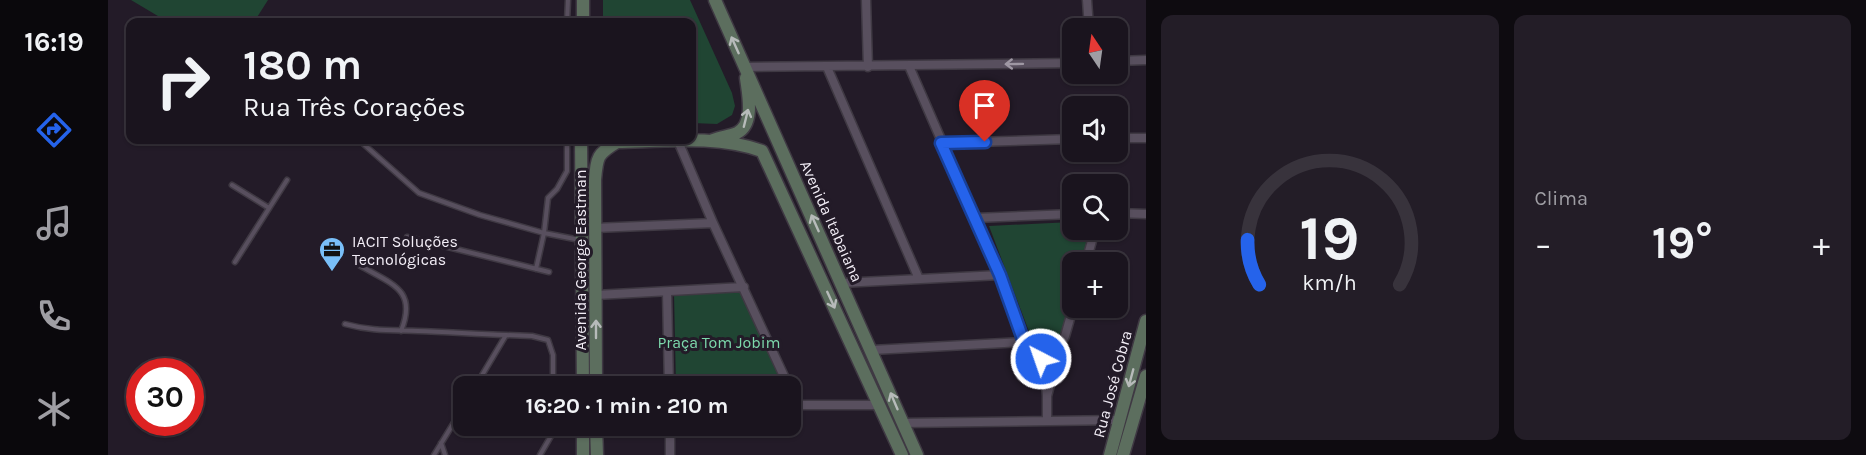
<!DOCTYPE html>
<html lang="pt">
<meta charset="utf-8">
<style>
body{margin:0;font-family:Karla,sans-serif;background:#231d27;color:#f1f3f6;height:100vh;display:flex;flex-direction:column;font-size:22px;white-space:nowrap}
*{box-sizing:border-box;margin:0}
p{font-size:20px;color:#9f9ea4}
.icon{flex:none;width:33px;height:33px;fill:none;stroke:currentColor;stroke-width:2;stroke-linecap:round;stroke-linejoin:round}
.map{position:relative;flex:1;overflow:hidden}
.panel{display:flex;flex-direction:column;gap:15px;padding:15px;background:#0e0b10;width:720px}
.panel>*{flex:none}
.hud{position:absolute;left:18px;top:18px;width:570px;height:126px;border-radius:12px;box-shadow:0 2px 4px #0004,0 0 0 2px #38333c;background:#1a141e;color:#f1f3f6;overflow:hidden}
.needle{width:39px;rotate:347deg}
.tools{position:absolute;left:954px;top:18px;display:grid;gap:12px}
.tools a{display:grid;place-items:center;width:66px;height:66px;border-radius:12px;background:#1a141e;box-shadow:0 2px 4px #0004,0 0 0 2px #38333c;font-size:30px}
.speed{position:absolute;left:18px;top:358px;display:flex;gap:12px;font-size:30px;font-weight:700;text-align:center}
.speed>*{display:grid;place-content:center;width:78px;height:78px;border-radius:50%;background:#1a141e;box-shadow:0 2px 4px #0004,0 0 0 2px #38333c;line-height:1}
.speed .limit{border:9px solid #d22;background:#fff;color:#111}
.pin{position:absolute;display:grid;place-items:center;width:51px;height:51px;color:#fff;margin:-62px -26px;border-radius:50% 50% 50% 0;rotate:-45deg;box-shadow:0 0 6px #0007}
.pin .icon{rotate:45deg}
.me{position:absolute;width:66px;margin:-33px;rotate:319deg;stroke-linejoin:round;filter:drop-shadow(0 0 4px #0008)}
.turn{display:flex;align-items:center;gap:21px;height:126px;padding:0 18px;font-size:27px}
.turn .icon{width:78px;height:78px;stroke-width:2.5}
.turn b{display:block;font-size:42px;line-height:51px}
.big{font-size:45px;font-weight:700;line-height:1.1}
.panel .widget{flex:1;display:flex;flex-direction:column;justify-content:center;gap:9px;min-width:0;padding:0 21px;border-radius:12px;background:#231d27}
.panel .dial{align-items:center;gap:0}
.dial svg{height:156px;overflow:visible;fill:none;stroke:#38333c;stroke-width:7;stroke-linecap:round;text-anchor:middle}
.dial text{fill:#f1f3f6;stroke:none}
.heat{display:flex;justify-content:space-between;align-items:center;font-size:33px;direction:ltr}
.panel .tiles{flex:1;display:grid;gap:15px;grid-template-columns:repeat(2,1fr)}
.trip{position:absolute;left:345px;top:376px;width:348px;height:60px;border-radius:12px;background:#1a141e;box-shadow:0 2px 4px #0004,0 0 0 2px #38333c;font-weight:700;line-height:60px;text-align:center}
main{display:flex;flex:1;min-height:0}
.tab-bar{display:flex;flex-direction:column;width:108px;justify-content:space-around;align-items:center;background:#0a080c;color:#9f9ea4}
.tab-bar .icon{width:42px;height:42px}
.tab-bar .on{color:#2563eb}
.tab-bar b{font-size:27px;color:#f1f3f6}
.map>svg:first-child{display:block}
.green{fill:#204533}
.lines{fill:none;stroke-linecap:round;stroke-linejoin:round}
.lane-casing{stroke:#3f3943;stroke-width:7}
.street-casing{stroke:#3f3943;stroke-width:11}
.secondary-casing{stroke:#3f3943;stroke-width:15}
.lane{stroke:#584f5e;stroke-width:4}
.street{stroke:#584f5e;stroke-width:8}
.secondary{stroke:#5c6e5e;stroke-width:12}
.oneway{stroke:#b7bbba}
.oneway2{stroke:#9e97a3}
.route-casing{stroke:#184099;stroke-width:15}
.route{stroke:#2563eb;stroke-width:10}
.labels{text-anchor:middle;stroke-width:6;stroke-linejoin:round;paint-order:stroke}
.street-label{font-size:16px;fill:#f3eef7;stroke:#231b28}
.poi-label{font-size:16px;fill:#f3eef7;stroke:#231b28;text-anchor:start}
.park-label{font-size:16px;fill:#7dd9ac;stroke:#231b28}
</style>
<main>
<nav class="tab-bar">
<b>16:19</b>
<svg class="icon on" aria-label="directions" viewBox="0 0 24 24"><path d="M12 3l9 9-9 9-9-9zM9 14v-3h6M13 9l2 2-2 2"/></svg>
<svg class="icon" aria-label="music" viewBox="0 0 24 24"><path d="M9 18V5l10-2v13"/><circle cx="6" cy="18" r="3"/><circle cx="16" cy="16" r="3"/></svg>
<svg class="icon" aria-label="phone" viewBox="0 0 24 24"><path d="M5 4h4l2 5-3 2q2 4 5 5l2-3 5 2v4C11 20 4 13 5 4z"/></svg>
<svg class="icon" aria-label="climate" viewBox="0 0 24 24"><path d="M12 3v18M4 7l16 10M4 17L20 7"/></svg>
</nav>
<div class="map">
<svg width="1038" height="455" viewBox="0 0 1038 455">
<rect width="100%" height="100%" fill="#231b28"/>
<path class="green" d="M 23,0 L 160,0 L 146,22 L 60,22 Z
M 495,0 L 582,0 L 624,93 L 627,106 L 624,115 L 609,124 L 584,123 L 584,22 L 495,22 Z
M 964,222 L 964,230 L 983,230 L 975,262 L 964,262 C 964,294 966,316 948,343 L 936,344 L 922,334 L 881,226 Z
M 636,292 L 679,387 L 568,387 L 566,294 Z"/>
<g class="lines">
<defs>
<path id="lane" d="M 459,22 L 460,0
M 251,140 L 311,193 L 372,215 L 436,233 L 472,240
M 124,185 L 161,208
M 299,237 L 441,272
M 127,262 L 179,180
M 251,265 C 283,284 310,289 293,331
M 428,269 L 436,233 L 440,198 L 449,189 L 459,171 L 459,140
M 237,324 C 262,331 284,330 310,331 C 339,332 369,334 398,335 L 367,387
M 398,335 L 424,336 L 440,340 L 445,355 L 445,387
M 333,443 L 337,455
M 326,455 L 356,406
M 432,455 L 443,436 L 443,426"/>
<path id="street" d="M 758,0 L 760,67
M 979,0 L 981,28
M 1010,61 L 1038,60
M 801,66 L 892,275 L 916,342 L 934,357
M 637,67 L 964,63
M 719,67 L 811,279
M 1010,138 L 1038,138
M 570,141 L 605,223 L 681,387
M 833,143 L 964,139
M 1010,213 L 1038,214
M 868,218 L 964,214
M 487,228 L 605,223
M 978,262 L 987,230
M 733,283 L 892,275
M 559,292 L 561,387
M 488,295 L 636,287
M 764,350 L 916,342
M933 359a8 8 0 1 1 16 0a8 8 0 1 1-16 0Z
M 948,354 L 957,336 L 965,308
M 936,364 L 939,396 L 948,363
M 682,390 L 689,405
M 682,405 L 771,405
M 939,420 L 939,396
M 795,423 L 1011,420
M 562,426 L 562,455"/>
<path id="secondary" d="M 475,0 L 475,22
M 607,0 L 809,455
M 473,140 L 475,387
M 605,140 C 612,137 622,136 629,133 C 647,124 640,94 638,78
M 509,142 C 556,141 610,135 654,151 L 794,455
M 488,387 L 487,180 C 489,157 489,154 509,142
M 475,426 L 475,455
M 488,426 L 489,455
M 1002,455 L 1038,321
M 1015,455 L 1038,376"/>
</defs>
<use href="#lane" class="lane-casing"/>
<use href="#street" class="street-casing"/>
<use href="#secondary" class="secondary-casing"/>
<use href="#lane" class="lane"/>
<use href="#street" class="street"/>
<use href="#secondary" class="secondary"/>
</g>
<defs><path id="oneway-shaft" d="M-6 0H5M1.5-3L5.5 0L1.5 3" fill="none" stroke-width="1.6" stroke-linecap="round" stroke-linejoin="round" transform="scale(1.5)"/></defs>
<g class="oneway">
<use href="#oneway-shaft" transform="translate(627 45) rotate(-114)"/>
<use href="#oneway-shaft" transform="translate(638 118) rotate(-76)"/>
<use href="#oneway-shaft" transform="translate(707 223) rotate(-114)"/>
<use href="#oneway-shaft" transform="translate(723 300) rotate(65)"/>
<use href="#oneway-shaft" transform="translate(488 329) rotate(-90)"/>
<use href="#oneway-shaft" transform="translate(1023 378) rotate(105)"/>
<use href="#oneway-shaft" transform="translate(786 401) rotate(-113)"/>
</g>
<use class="oneway2" href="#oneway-shaft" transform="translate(906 64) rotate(179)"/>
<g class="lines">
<defs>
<path id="route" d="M 877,142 L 833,143 L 892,275 L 916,342 L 934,357 L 933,359"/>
</defs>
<use href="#route" class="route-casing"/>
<use href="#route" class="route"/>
</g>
<defs>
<symbol id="office-pin" viewBox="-11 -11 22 30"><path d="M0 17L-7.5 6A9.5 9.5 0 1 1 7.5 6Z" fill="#79bff8" stroke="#231b28"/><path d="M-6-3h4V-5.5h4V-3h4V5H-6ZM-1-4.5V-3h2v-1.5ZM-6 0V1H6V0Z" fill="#111"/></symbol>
</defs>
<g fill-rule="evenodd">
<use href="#office-pin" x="209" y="235" width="30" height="40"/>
</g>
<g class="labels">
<g class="street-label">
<text transform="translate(724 221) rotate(66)" y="6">Avenida Itabaiana</text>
<text transform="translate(472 260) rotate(-90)" y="6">Avenida George Eastman</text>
<text transform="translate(1004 384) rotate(-75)" y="6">Rua José Cobra</text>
</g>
<g class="poi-label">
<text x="244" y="247">IACIT Soluções<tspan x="244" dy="18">Tecnológicas</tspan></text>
</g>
<g class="park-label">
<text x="611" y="348">Praça Tom Jobim</text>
</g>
</g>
</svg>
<div class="tools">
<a><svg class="needle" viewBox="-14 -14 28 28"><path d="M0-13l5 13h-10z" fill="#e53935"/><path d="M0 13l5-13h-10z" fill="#9f9ea4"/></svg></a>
<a><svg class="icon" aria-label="sound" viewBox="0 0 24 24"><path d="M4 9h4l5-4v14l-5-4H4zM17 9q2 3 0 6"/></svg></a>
<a><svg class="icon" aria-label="search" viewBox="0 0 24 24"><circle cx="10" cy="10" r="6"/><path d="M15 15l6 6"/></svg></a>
<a>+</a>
</div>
<div class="speed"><div class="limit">30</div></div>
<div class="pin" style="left:877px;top:142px;background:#d93025"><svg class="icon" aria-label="arrive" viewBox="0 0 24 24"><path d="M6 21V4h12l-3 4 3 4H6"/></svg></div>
<svg class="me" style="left:933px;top:359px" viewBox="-20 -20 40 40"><circle r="17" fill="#2563eb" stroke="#fff" stroke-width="3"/><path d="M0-11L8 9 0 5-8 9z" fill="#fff"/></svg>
<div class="trip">16:20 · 1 min · 210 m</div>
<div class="hud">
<div class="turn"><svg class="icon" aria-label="right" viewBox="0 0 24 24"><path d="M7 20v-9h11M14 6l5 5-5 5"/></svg><div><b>180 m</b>Rua Três Corações</div></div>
</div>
</div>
<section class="panel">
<div class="tiles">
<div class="widget dial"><svg viewBox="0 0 100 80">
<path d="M14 69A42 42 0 1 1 86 69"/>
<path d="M14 69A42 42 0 0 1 8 46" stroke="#2563eb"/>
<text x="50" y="56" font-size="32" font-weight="700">19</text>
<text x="50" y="72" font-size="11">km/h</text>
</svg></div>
<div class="widget"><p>Clima</p>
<div class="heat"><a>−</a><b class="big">19°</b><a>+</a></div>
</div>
</div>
</section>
</main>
